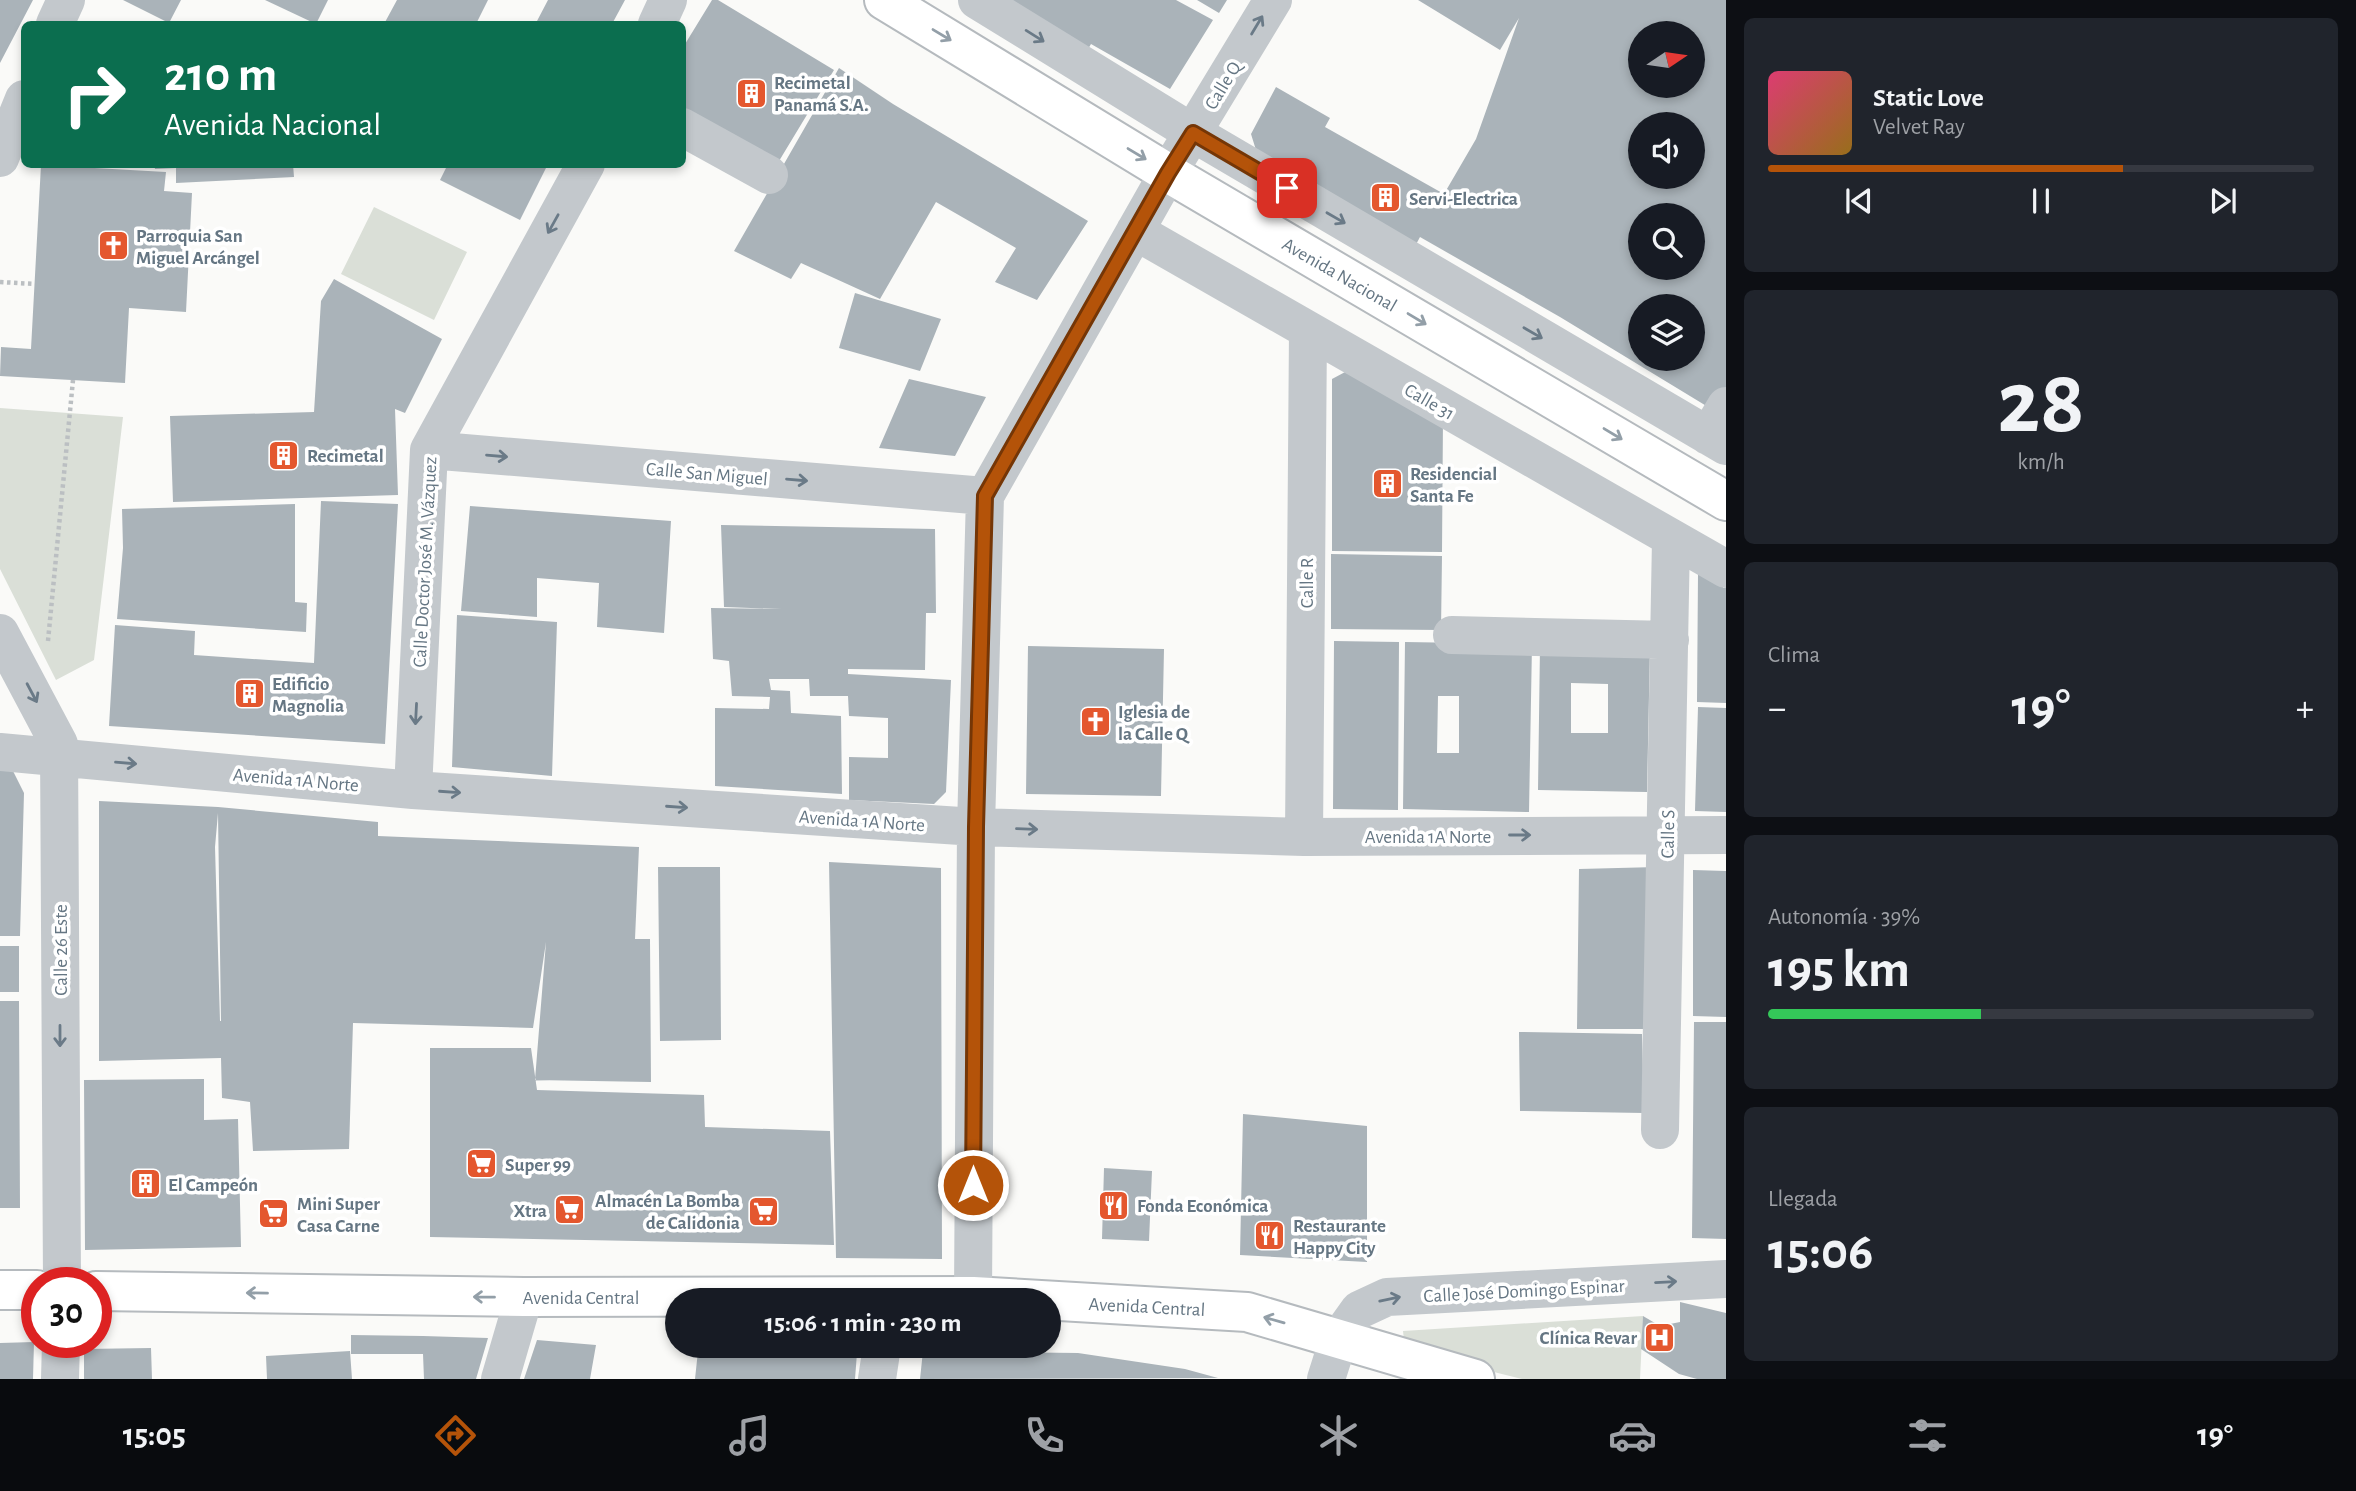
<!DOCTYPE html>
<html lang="es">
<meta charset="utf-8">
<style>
body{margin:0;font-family:"Alegreya Sans",sans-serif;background:#20242c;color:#f1f3f6;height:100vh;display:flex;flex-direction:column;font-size:26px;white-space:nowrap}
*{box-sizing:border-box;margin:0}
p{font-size:23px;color:#9ea1a6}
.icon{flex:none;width:38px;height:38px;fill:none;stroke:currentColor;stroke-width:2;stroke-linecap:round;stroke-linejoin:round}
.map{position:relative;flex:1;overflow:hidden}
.sheet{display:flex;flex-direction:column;gap:18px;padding:18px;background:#0d0f14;width:630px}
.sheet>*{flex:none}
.banner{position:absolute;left:21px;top:21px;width:665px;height:147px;border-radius:10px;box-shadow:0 4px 10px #0003;background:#0b6e4f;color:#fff;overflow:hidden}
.needle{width:46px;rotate:77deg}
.fabs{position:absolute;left:1628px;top:21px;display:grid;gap:14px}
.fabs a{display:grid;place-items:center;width:77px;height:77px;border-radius:50%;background:#171b24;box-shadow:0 4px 10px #0003;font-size:35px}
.speed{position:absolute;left:21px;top:1267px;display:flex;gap:14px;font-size:35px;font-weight:700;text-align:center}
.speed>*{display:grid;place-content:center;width:91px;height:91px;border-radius:50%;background:#171b24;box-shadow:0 4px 10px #0003;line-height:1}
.speed .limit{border:10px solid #d22;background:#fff;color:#111}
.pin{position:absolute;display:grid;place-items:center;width:60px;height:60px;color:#fff;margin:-30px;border-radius:14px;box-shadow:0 4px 10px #0006}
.me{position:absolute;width:77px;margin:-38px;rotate:0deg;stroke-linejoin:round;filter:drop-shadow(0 0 5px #0008)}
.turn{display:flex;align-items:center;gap:24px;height:147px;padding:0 28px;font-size:32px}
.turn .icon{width:91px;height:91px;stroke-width:2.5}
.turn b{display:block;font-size:49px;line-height:60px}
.big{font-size:52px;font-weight:600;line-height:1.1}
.sheet .card{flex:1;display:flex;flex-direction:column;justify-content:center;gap:10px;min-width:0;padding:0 24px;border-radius:10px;background:#20242c}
.sheet .dial{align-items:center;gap:0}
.dial b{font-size:91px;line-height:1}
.song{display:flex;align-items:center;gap:21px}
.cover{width:84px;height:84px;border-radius:10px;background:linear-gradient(135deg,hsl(340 70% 55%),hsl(40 70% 35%))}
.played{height:7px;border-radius:4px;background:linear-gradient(90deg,#b45309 65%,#363941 65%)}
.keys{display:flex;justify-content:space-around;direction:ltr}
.heat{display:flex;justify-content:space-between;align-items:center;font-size:38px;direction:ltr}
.charge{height:10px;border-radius:5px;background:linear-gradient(90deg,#34c759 39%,#363941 0)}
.trip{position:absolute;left:665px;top:1288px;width:396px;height:70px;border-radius:35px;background:#171b24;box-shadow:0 4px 10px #0003;font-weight:600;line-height:70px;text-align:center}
.tab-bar{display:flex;height:112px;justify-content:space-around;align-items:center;background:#090b0e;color:#9ea1a6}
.tab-bar .icon{width:49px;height:49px}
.tab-bar .active{color:#b45309}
.tab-bar b{font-size:32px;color:#f1f3f6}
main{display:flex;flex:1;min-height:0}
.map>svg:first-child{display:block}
.green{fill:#dadfd7}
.building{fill:#aab3b9;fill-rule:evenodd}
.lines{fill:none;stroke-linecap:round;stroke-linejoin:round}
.major-casing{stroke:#b5babe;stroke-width:42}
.path{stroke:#bbbfc2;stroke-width:4.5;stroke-dasharray:3.5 3.5;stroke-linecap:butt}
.minor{stroke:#c3c8cc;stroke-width:38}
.major{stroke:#fff;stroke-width:38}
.oneway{stroke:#6a7a87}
.oneway2{stroke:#939fa8}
.route-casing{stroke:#753606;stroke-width:18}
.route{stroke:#b45309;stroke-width:12}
.labels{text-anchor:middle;stroke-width:7;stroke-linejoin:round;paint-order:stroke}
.poi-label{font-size:19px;font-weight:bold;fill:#657683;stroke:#fff;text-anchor:start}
.street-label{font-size:19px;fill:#657683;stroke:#fff}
</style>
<main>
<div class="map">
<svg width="1726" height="1379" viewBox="0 0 1726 1379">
<rect width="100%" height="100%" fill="#fafaf8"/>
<path class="green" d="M 374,207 L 467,252 L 434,320 L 341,274 Z
M 0,408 L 123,417 L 94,660 L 56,680 L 0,569 Z
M 1643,1316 L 1640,1379 L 1522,1379 L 1405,1350 L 1403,1331 Z"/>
<path class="building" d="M 0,0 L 33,0 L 0,63 Z
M 123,0 L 181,0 L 169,23 Z
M 265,0 L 328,0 L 316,24 Z
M 397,0 L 488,0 L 476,24 L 384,24 Z
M 548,0 L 625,0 L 612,24 L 544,24 L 537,21 Z
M 712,0 L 718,0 L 834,70 L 776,166 L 682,117 L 682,49 Z
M 996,0 L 1176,0 L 1213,20 L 1170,89 L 1091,44 L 1084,56 Z
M 1197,0 L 1227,0 L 1219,13 Z
M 1418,0 L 1726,0 L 1726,388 L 1713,410 L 1560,317 L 1420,237 L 1413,250 L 1260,163 L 1251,134 L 1276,87 L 1330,118 L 1325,127 L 1444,194 L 1476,139 L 1519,18 L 1500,50 ZM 1640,33 L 1692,33 L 1692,86 L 1640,86 ZM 1640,124 L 1692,124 L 1692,177 L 1640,177 ZM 1640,215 L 1692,215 L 1692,268 L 1640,268 ZM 1640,306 L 1692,306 L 1692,359 L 1640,359 Z
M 299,21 L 299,24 L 268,24 L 268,22 Z
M 839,68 L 893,104 L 1088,221 L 1037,300 L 995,282 L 1016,248 L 936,202 L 880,299 L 801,263 L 791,279 L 734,251 Z
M 154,164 L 293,164 L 294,177 L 176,183 L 176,168 L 155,169 Z
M 448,164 L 548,164 L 520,220 L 440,180 Z
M 41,165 L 166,172 L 164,191 L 192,193 L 186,312 L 129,308 L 125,383 L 0,376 L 1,347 L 31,349 Z
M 334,279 L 442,339 L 405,413 L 395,409 L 398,495 L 173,502 L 170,416 L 314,412 L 321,301 Z
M 855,293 L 941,319 L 920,371 L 839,348 Z
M 1347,371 L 1443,417 L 1442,552 L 1332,551 L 1332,379 Z
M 909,379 L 986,397 L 955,456 L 879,448 Z
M 321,501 L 398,504 L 385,744 L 109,726 L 115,625 L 195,631 L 194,655 L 314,663 Z
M 295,504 L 295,602 L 307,603 L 306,632 L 117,619 L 123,548 L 122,509 Z
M 470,506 L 671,521 L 664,633 L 597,627 L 599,583 L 537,578 L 537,617 L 461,611 Z
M 721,525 L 935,529 L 936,613 L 926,613 L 925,670 L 848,669 L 848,674 L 951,680 L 946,792 L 934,804 L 849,800 L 849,757 L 888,758 L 888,718 L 849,716 L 848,696 L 810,696 L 809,679 L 769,679 L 771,690 L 790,691 L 791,713 L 841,716 L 842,794 L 715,786 L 715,708 L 769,709 L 770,697 L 732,696 L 729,661 L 713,659 L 711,608 L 782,609 L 724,607 Z
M 1331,554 L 1442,556 L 1441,630 L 1331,629 Z
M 1698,574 L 1724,574 L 1723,588 L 1726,588 L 1726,703 L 1697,702 Z
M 457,615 L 557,622 L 552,776 L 452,767 Z
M 1334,641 L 1399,642 L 1398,810 L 1333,809 Z
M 1405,642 L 1532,644 L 1529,812 L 1403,809 ZM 1438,696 L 1459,696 L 1459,753 L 1437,753 Z
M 1028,646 L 1164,649 L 1161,796 L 1026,794 Z
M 1540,646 L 1650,647 L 1647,792 L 1538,790 ZM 1571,683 L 1608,684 L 1608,733 L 1571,733 Z
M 1698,707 L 1726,708 L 1726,812 L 1695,811 Z
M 0,770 L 13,771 L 24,793 L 20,936 L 0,936 Z
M 99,801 L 218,807 L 378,822 L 378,836 L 639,847 L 635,939 L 650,939 L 651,1082 L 535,1080 L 546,942 L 533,1028 L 353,1023 L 349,1149 L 253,1151 L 250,1102 L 222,1098 L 221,1058 L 99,1061 ZM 218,813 L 221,1021 L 220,1021 L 215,847 Z
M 829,862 L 941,868 L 942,1259 L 836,1258 Z
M 658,867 L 720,867 L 721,1040 L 660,1041 Z
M 1657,867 L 1656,1029 L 1577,1029 L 1579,869 Z
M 1693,870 L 1726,871 L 1726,1017 L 1693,1016 Z
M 0,946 L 19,946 L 19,992 L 0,992 Z
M 0,1001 L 19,1001 L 20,1208 L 0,1208 Z
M 1694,1022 L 1726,1022 L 1726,1239 L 1692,1238 Z
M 1519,1032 L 1642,1034 L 1644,1113 L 1520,1111 Z
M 430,1048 L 531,1048 L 537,1090 L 704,1095 L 705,1127 L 830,1131 L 834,1245 L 430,1237 Z
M 204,1079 L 204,1120 L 238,1119 L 241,1247 L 85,1250 L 84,1080 Z
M 1243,1114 L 1367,1126 L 1367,1262 L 1240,1255 Z
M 1104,1168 L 1152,1171 L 1149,1241 L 1102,1239 Z
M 1680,1302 L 1726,1313 L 1726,1379 L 1697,1379 L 1679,1374 L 1641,1349 L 1643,1316 L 1660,1326 L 1680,1322 Z
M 351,1335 L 423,1336 L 488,1338 L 476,1379 L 424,1379 L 423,1354 L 351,1354 Z
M 537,1340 L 596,1345 L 590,1379 L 524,1379 Z
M 34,1342 L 33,1379 L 0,1379 L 0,1343 Z
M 151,1348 L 152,1379 L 84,1379 L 84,1349 Z
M 350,1351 L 352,1379 L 267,1379 L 266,1356 Z
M 698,1351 L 857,1353 L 855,1379 L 695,1379 Z
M 923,1351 L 1078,1353 L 1185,1369 L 1218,1378 L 920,1379 Z"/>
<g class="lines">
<defs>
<path id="major" d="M 884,0 L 1168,173 L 1726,501
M 0,1290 L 37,1290
M 96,1291 L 524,1297 L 973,1296 L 1247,1312 L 1475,1379"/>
</defs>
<use href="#major" class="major-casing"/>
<path class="path" d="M 0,282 L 35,284
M 48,641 L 73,380"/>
<path class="minor" d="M 977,0 L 1193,133 L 1726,446
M 55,24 L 66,0
M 657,24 L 668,0
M 682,127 L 769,175
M 0,158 L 24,99
M 1135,231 L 1726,569
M 1708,436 L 1726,406
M 429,450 L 985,496
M 0,633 L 59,744 L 62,1283
M 1452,635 L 1670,640
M 0,752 L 413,790 L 976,827 L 1304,837 L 1726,835
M 413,790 L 429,450 L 586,164
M 1304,837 L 1308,330
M 1660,1130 L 1671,539
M 973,1296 L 976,827 L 985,496 L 1168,173 L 1273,0
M 60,1379 L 61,1342
M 500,1379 L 524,1297
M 877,1379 L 882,1346
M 1326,1379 L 1339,1338 L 1359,1310 L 1387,1297 L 1726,1279"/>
<use href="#major" class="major"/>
</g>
<defs><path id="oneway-shaft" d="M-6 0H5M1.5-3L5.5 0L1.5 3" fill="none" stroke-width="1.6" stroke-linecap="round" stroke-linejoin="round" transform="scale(1.75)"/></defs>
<g class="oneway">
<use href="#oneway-shaft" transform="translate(1257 25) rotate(-59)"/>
<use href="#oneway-shaft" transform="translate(1035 36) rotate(32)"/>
<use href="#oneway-shaft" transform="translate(1336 218) rotate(30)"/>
<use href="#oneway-shaft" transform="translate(553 224) rotate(119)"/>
<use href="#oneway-shaft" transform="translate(1533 333) rotate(30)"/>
<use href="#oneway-shaft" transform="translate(497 456) rotate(5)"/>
<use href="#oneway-shaft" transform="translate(797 480) rotate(5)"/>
<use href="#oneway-shaft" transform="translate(32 693) rotate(62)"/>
<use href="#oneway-shaft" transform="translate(416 714) rotate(93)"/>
<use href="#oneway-shaft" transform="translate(126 763) rotate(5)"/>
<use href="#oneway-shaft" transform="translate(450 792) rotate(4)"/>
<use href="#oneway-shaft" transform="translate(677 807) rotate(4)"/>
<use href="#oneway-shaft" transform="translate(1027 829) rotate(2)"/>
<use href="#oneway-shaft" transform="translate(1520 835)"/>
<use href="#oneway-shaft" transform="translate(60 1036) rotate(90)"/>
<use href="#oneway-shaft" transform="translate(1666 1282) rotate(-3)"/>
<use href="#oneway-shaft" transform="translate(1390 1299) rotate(-12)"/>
</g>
<g class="oneway2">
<use href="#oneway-shaft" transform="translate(942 35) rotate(31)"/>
<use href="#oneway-shaft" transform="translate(1137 154) rotate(31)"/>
<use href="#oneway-shaft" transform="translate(1417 319) rotate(31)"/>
<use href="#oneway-shaft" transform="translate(1613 434) rotate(31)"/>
<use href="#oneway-shaft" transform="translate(257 1293) rotate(-179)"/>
<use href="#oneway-shaft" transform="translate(484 1297) rotate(-179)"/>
<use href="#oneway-shaft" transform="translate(1274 1320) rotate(-164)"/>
</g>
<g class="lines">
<defs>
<path id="route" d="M 973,1185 L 976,827 L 985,496 L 1168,173 L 1193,133 L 1287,188"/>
</defs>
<use href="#route" class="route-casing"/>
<use href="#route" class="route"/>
</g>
<defs>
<symbol id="building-square" viewBox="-11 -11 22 22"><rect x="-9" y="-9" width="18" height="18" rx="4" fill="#e4572e" stroke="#fff"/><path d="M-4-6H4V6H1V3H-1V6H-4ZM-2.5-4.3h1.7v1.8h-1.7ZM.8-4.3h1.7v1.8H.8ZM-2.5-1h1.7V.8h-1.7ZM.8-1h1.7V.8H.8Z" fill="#fff"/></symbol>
<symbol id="church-square" viewBox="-11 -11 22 22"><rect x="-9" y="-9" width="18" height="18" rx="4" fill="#e4572e" stroke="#fff"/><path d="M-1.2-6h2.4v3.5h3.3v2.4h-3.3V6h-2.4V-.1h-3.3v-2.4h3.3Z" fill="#fff"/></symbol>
<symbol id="supermarket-square" viewBox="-11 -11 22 22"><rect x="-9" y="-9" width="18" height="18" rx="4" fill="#e4572e" stroke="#fff"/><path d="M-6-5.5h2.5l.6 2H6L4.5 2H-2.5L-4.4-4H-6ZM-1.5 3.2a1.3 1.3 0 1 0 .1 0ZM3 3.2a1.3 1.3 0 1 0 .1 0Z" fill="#fff"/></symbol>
<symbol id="restaurant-square" viewBox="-11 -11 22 22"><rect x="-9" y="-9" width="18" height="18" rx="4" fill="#e4572e" stroke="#fff"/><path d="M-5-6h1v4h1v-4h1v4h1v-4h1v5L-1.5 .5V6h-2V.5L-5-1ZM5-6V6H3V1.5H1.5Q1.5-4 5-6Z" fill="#fff"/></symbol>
<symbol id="hospital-square" viewBox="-11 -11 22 22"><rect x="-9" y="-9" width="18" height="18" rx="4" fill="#e4572e" stroke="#fff"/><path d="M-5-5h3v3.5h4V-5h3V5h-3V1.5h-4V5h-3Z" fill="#fff"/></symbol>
</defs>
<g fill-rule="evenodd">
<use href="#building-square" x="734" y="76" width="35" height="35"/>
<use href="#building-square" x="1368" y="180" width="35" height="35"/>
<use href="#church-square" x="96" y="228" width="35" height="35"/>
<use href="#building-square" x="266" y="438" width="35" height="35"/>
<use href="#building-square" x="1370" y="466" width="35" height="35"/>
<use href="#building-square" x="232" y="676" width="35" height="35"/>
<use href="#church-square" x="1078" y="704" width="35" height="35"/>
<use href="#supermarket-square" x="464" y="1146" width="35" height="35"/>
<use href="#building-square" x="128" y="1166" width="35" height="35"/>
<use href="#restaurant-square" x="1096" y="1188" width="35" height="35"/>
<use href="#supermarket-square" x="552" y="1192" width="35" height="35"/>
<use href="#supermarket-square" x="746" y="1194" width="35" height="35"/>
<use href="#supermarket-square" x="256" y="1196" width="35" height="35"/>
<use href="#restaurant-square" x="1252" y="1218" width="35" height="35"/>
<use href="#hospital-square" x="1642" y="1320" width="35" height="35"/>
</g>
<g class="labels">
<g class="poi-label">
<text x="774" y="89">Recimetal<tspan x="774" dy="22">Panamá S.A.</tspan></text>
<text x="1409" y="205">Servi-Electrica</text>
<text x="136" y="242">Parroquia San<tspan x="136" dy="22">Miguel Arcángel</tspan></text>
<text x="307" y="462">Recimetal</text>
<text x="1410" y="480">Residencial<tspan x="1410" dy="22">Santa Fe</tspan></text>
<text x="272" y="690">Edificio<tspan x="272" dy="22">Magnolia</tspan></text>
<text x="1118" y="718">Iglesia de<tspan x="1118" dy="22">la Calle Q</tspan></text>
<text x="505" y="1171">Super 99</text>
<text x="168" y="1191">El Campeón</text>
<text x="740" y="1207" text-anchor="end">Almacén La Bomba<tspan x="740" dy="22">de Calidonia</tspan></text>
<text x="297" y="1210">Mini Super<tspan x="297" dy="22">Casa Carne</tspan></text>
<text x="1137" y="1212">Fonda Económica</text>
<text x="547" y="1217" text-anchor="end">Xtra</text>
<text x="1293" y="1232">Restaurante<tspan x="1293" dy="22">Happy City</tspan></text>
<text x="1637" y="1344" text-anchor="end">Clínica Revar</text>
</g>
<g class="street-label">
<text transform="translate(1222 85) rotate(-59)" y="7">Calle Q</text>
<text transform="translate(1340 274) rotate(30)" y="7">Avenida Nacional</text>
<text transform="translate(1430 401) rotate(30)" y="7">Calle 31</text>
<text transform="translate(707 473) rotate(5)" y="7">Calle San Miguel</text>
<text transform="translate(424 562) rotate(-87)" y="7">Calle Doctor José M. Vázquez</text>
<text transform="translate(1306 583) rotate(-90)" y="7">Calle R</text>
<text transform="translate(296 779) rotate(5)" y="7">Avenida 1A Norte</text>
<text transform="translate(862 820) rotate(4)" y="7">Avenida 1A Norte</text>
<text transform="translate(1667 834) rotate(-89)" y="7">Calle S</text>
<text x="1428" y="843">Avenida 1A Norte</text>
<text transform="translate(60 950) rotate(-90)" y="7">Calle 26 Este</text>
<text transform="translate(1524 1290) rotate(-3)" y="7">Calle José Domingo Espinar</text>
<text x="581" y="1304">Avenida Central</text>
<text transform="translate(1147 1306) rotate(3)" y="7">Avenida Central</text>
</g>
</g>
</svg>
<div class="fabs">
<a><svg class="needle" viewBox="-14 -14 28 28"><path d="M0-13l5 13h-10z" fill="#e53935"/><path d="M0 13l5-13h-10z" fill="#9ea1a6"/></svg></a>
<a><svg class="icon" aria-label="sound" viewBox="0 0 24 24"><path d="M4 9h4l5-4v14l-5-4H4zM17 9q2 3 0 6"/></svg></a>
<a><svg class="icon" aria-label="search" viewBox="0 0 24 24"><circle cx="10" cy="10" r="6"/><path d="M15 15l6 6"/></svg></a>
<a><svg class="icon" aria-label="layers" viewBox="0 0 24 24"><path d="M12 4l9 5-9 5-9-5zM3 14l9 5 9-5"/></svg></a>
</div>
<div class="speed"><div class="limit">30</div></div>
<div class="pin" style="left:1287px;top:188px;background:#d93025"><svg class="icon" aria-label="arrive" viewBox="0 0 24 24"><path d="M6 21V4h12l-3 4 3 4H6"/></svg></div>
<svg class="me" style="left:973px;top:1185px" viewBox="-20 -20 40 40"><circle r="17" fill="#b45309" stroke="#fff" stroke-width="3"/><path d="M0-11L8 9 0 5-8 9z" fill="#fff"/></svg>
<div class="trip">15:06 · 1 min · 230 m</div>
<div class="banner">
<div class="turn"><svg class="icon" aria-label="right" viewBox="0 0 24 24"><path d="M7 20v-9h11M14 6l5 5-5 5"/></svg><div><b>210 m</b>Avenida Nacional</div></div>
</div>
</div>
<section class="sheet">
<div class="card">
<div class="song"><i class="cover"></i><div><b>Static Love</b><p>Velvet Ray</p></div></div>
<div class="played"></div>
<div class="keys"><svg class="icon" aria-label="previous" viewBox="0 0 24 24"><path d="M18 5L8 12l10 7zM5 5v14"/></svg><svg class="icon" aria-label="pause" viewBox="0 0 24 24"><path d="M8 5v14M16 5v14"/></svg><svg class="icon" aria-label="next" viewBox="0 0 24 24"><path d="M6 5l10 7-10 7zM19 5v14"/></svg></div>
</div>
<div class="card dial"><b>28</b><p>km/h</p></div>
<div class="card"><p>Clima</p>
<div class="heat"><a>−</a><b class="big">19°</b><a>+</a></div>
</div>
<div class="card"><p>Autonomía · 39%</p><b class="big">195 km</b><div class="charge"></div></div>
<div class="card"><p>Llegada</p><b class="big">15:06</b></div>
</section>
</main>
<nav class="tab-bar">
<b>15:05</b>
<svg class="icon active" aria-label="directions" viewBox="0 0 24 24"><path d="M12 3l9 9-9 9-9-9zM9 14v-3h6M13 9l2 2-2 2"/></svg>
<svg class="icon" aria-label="music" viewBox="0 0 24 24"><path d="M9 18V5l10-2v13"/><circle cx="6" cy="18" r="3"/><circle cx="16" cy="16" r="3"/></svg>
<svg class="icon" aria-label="phone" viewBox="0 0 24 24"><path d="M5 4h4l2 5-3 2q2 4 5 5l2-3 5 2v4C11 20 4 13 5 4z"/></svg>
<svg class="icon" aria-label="climate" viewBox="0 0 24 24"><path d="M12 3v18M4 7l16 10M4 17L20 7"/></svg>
<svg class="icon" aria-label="car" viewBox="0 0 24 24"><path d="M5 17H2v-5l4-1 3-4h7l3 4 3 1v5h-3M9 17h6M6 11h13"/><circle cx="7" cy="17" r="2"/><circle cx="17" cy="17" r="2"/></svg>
<svg class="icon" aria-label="filters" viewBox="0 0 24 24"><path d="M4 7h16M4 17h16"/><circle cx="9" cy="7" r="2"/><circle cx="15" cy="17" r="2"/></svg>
<b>19°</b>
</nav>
